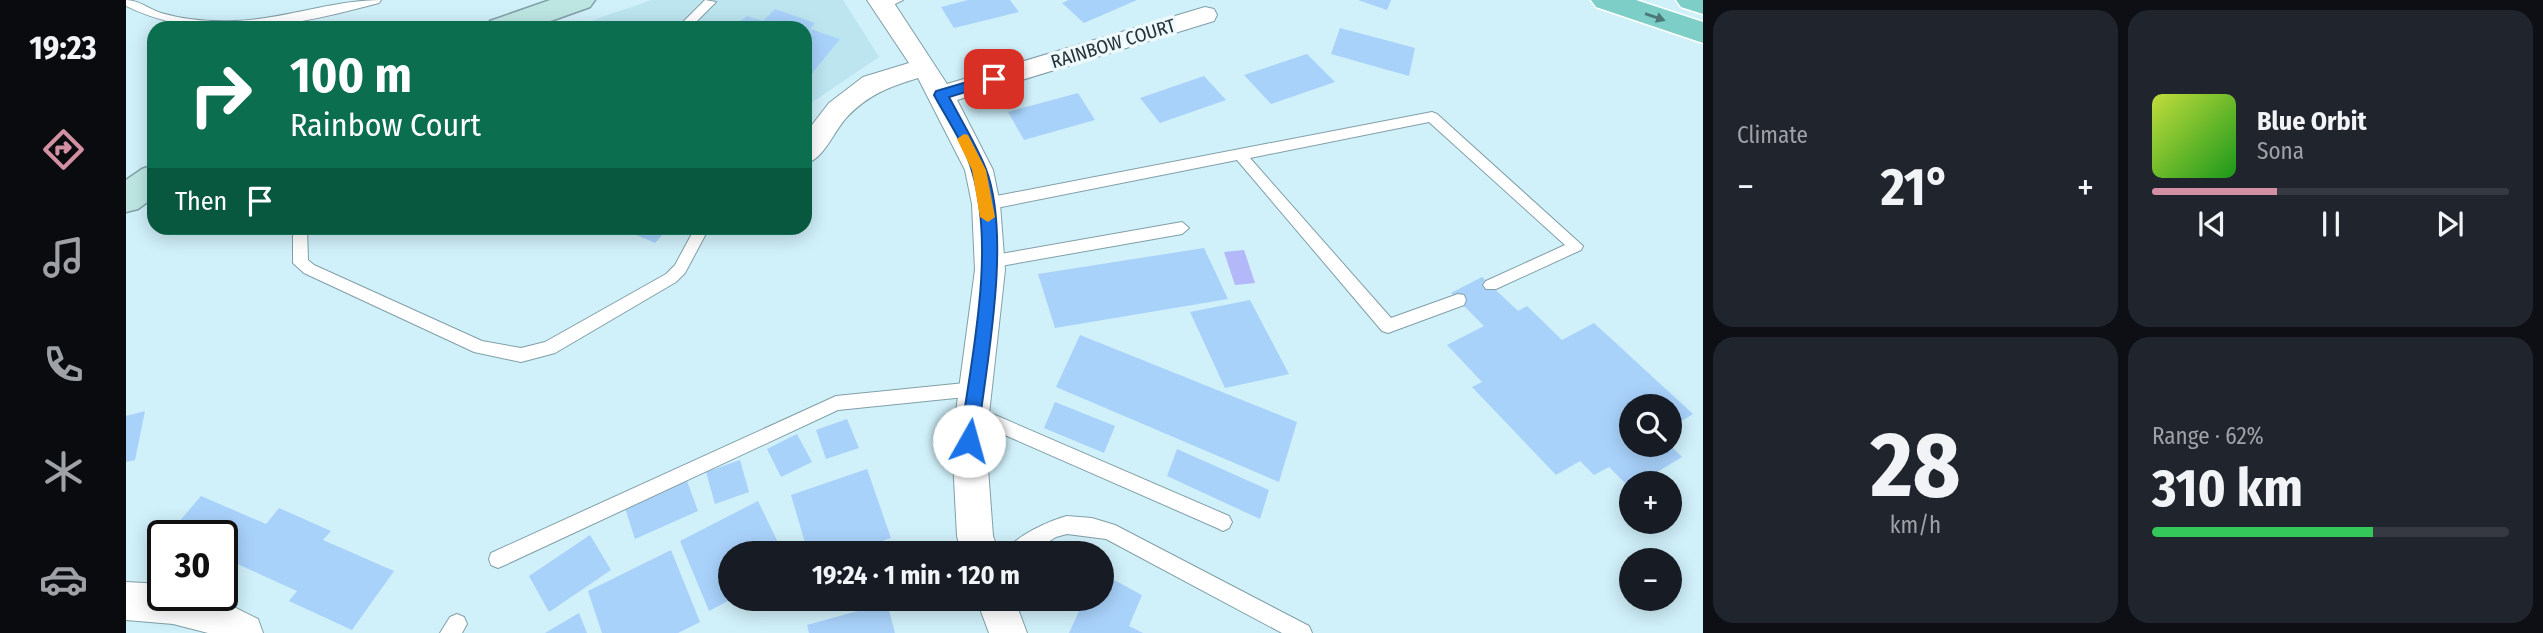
<!DOCTYPE html>
<meta charset="utf-8">
<style>
body{margin:0;font-family:"Fira Sans Condensed",sans-serif;background:#20242c;color:#f1f3f6;height:100vh;display:flex;flex-direction:column;font-size:26px;white-space:nowrap}
*{box-sizing:border-box;margin:0}
p{font-size:23px;color:#9ea1a6}
.icon{flex:none;width:38px;height:38px;fill:none;stroke:currentColor;stroke-width:2;stroke-linecap:round;stroke-linejoin:round}
.map{position:relative;flex:1;overflow:hidden}
.side{display:flex;flex-direction:column;gap:10px;padding:10px;background:#0d0f14;width:840px}
.side>*{flex:none}
.banner{position:absolute;left:21px;top:21px;width:665px;height:214px;border-radius:21px;box-shadow:0 4px 18px #0003;background:#0b6e4f;color:#fff;overflow:hidden}
.controls{position:absolute;left:1493px;top:394px;display:grid;gap:14px}
.controls a{display:grid;place-items:center;width:63px;height:63px;border-radius:50%;background:#171b24;box-shadow:0 4px 18px #0003;font-size:35px}
.speed{position:absolute;left:21px;top:520px;display:flex;gap:14px;font-size:35px;font-weight:700;text-align:center}
.speed>*{display:grid;place-content:center;width:91px;height:91px;border-radius:50%;background:#171b24;box-shadow:0 4px 18px #0003;line-height:1}
.speed .limit{border:4px solid #111;border-radius:10px;background:#fff;color:#111}
.pin{position:absolute;display:grid;place-items:center;width:60px;height:60px;color:#fff;margin:-30px;border-radius:14px;box-shadow:0 4px 10px #0006}
.me{position:absolute;width:77px;margin:-38px;rotate:7deg;stroke-linejoin:round;filter:drop-shadow(0 0 5px #0008)}
.turn{display:flex;align-items:center;gap:24px;height:147px;padding:0 28px;font-size:32px}
.turn .icon{width:91px;height:91px;stroke-width:2.5}
.turn b{display:block;font-size:49px;line-height:60px}
.then{display:flex;align-items:center;height:66px;padding:0 28px;background:#0003;gap:14px;font-size:26px}
.big{font-size:52px;font-weight:700;line-height:1.1}
.side .card{flex:1;display:flex;flex-direction:column;justify-content:center;gap:10px;min-width:0;padding:0 24px;border-radius:21px;background:#20242c}
.side .dial{align-items:center;gap:0}
.dial b{font-size:91px;line-height:1}
.song{display:flex;align-items:center;gap:21px}
.cover{width:84px;height:84px;border-radius:10px;background:linear-gradient(135deg,hsl(70 70% 55%),hsl(120 70% 35%))}
.played{height:7px;border-radius:4px;background:linear-gradient(90deg,#d290a2 35%,#363941 35%)}
.keys{display:flex;justify-content:space-around;direction:ltr}
.heat{display:flex;justify-content:space-between;align-items:center;font-size:38px;direction:ltr}
.charge{height:10px;border-radius:5px;background:linear-gradient(90deg,#34c759 62%,#363941 0)}
.side .tiles{flex:1;display:grid;gap:10px;grid-template-columns:repeat(2,1fr)}
.trip{position:absolute;left:592px;top:541px;width:396px;height:70px;border-radius:35px;background:#171b24;box-shadow:0 4px 18px #0003;font-weight:700;line-height:70px;text-align:center}
main{display:flex;flex:1;min-height:0}
.menu{display:flex;flex-direction:column;width:126px;justify-content:space-around;align-items:center;background:#090b0e;color:#9ea1a6}
.menu .icon{width:49px;height:49px}
.menu .current{color:#d290a2}
.menu b{font-size:32px;color:#f1f3f6}
.map>svg:first-child{display:block}
.built{fill:#bce5f0}
.water{fill:#b3b8f8}
.building{fill:#a9d2fb}
.lines{fill:none;stroke-linecap:round;stroke-linejoin:round}
.service-casing{stroke:#819fa8;stroke-width:2}
.minor-casing{stroke:#819fa8;stroke-width:2}
.secondary-casing{stroke:#819fa8;stroke-width:3}
.primary-casing{stroke:#fff;stroke-width:3}
.service{fill:#fff;fill-rule:evenodd}
.minor{fill:#fff;fill-rule:evenodd}
.secondary{fill:#bde6e3;fill-rule:evenodd}
.primary{fill:#7ccec7;fill-rule:evenodd}
.oneway{fill:#4d7877}
.route{fill:#1a73e8;stroke:#114b97;stroke-width:2}
.slow{fill:#f59e0b}
.labels{text-anchor:middle;stroke-width:7;stroke-linejoin:round;paint-order:stroke}
.street-label{font-size:19px;fill:#263236;stroke:#edfafd}
</style>
<main>
<nav class="menu">
<b>19:23</b>
<svg class="icon current" aria-label="directions" viewBox="0 0 24 24"><path d="M12 3l9 9-9 9-9-9zM9 14v-3h6M13 9l2 2-2 2"/></svg>
<svg class="icon" aria-label="music" viewBox="0 0 24 24"><path d="M9 18V5l10-2v13"/><circle cx="6" cy="18" r="3"/><circle cx="16" cy="16" r="3"/></svg>
<svg class="icon" aria-label="phone" viewBox="0 0 24 24"><path d="M5 4h4l2 5-3 2q2 4 5 5l2-3 5 2v4C11 20 4 13 5 4z"/></svg>
<svg class="icon" aria-label="climate" viewBox="0 0 24 24"><path d="M12 3v18M4 7l16 10M4 17L20 7"/></svg>
<svg class="icon" aria-label="car" viewBox="0 0 24 24"><path d="M5 17H2v-5l4-1 3-4h7l3 4 3 1v5h-3M9 17h6M6 11h13"/><circle cx="7" cy="17" r="2"/><circle cx="17" cy="17" r="2"/></svg>
</nav>
<div class="map">
<svg width="1577" height="633" viewBox="0 0 1577 633">
<rect width="100%" height="100%" fill="#d0f0fa"/>
<path class="built" d="M 526,0 L 717,0 L 753,57 L 685,103 L 679,101 L 679,28 L 467,28 L 456,24 Z"/>
<path class="water" d="M 1118,250 L 1129,283 L 1109,285 L 1098,252 Z"/>
<path class="building" d="M 842,0 L 884,0 L 893,12 L 828,28 L 815,7 Z
M 943,0 L 1011,0 L 958,23 L 936,3 Z
M 1232,0 L 1265,0 L 1261,10 Z
M 649,9 L 689,23 L 684,29 L 714,39 L 679,82 L 679,28 L 604,28 L 621,16 L 637,21 Z
M 1214,28 L 1289,48 L 1283,76 L 1205,54 Z
M 1181,54 L 1209,82 L 1145,104 L 1118,75 Z
M 1078,76 L 1100,100 L 1034,123 L 1014,98 Z
M 952,93 L 969,120 L 898,140 L 882,112 Z
M 494,228 L 542,228 L 529,243 Z
M 1078,248 L 1102,299 L 929,328 L 912,274 Z
M 1356,277 L 1392,311 L 1401,306 L 1436,340 L 1468,323 L 1567,414 L 1544,428 L 1544,406 L 1505,406 L 1505,444 L 1543,444 L 1556,457 L 1513,483 L 1505,483 L 1505,489 L 1483,467 L 1468,475 L 1454,461 L 1430,475 L 1346,387 L 1356,382 L 1321,345 L 1358,326 L 1325,293 Z
M 1124,300 L 1163,374 L 1099,388 L 1064,312 Z
M 954,335 L 1171,422 L 1153,482 L 930,387 Z
M 929,402 L 989,426 L 978,453 L 918,428 Z
M 19,411 L 9,460 L 0,462 L 0,416 Z
M 721,419 L 733,448 L 700,459 L 690,430 Z
M 671,434 L 686,462 L 655,477 L 641,449 Z
M 1051,449 L 1143,490 L 1134,519 L 1041,476 Z
M 614,460 L 623,492 L 589,504 L 580,472 Z
M 741,469 L 765,538 L 721,553 L 682,553 L 665,495 Z
M 560,478 L 572,511 L 509,539 L 498,505 Z
M 75,496 L 140,524 L 153,508 L 205,531 L 197,540 L 268,571 L 226,630 L 163,601 L 171,591 L 96,557 L 96,536 L 41,536 Z
M 632,501 L 657,553 L 604,553 L 604,600 L 583,611 L 554,541 Z
M 464,535 L 485,570 L 423,612 L 403,576 Z
M 545,550 L 574,622 L 552,633 L 476,633 L 462,591 Z
M 975,573 L 1016,595 L 1003,626 L 1017,633 L 943,633 L 954,609 L 934,598 L 975,598 Z
M 761,603 L 769,633 L 683,633 L 681,625 Z
M 453,613 L 461,633 L 419,633 Z"/>
<g class="lines">
<defs>
<path id="service" d="M 0,0 C 13,0 23,9 35,13 C 59,20 85,22 110,21 C 159,19 207,0 255,0 L 253,3 C 169,25 82,46 0,6 Z
M 579,0 L 590,2 L 564,28 L 551,28 Z
M 759,0 L 777,0 L 761,8 L 753,8 L 753,2 Z
M 1306,112 L 1311,114 L 1457,246 L 1455,250 L 1370,289 L 1360,289 L 1357,285 L 1360,281 L 1439,245 L 1303,122 L 1124,158 L 1265,318 L 1332,294 L 1338,295 L 1340,300 L 1338,305 L 1262,333 L 1256,331 L 1111,160 L 860,210 L 853,204 L 860,198 Z
M 1056,222 L 1063,228 L 1056,234 L 863,268 L 855,262 L 863,256 Z
M 167,228 L 181,228 L 182,260 L 188,265 L 356,341 L 395,348 L 419,342 L 540,274 L 549,265 L 569,228 L 583,228 L 559,273 L 550,282 L 429,353 L 395,362 L 348,352 L 178,273 L 167,263 Z
M 849,382 L 855,384 L 857,389 L 855,394 L 849,396 L 712,410 L 379,565 L 372,568 L 365,565 L 363,559 L 365,553 L 710,396 Z
M 846,405 L 1103,516 L 1106,522 L 1103,528 L 1097,531 L 1091,528 L 840,418 L 838,413 L 840,408 Z
M 941,516 L 966,518 L 989,525 L 1183,626 L 1186,633 L 1156,633 L 980,539 L 941,534 L 930,537 L 905,553 L 880,553 C 886,537 925,520 941,516 Z
M 331,614 L 338,617 L 341,624 L 336,633 L 314,633 L 324,617 Z"/>
<path id="minor" d="M 741,0 L 766,0 L 821,84 L 1079,7 L 1088,9 L 1091,15 L 1088,21 L 831,100 L 867,170 L 874,204 L 879,270 L 860,441 L 867,536 L 873,553 L 835,553 L 831,536 L 826,441 L 849,270 L 846,204 L 839,170 L 792,78 C 763,87 743,94 721,117 C 707,132 699,158 679,164 L 679,134 L 703,103 L 737,77 L 783,63 Z
M 0,582 L 37,584 L 37,595 L 84,595 L 132,619 L 137,633 L 82,633 L 47,624 L 0,620 Z
M 850,598 L 888,598 L 901,633 L 863,633 Z"/>
<path id="secondary" d="M 424,0 L 469,0 L 464,7 L 405,28 L 360,28 L 364,21 Z
M 28,165 L 28,197 L 12,209 L 0,212 L 0,180 L 16,169 Z"/>
<path id="primary" d="M 1465,0 L 1510,0 L 1577,22 L 1577,43 L 1470,7 Z
M 1550,0 L 1577,0 L 1577,14 L 1555,7 Z"/>
</defs>
<use href="#service" class="service-casing"/>
<use href="#minor" class="minor-casing"/>
<use href="#secondary" class="secondary-casing"/>
<use href="#primary" class="primary-casing"/>
<use href="#service" class="service"/>
<use href="#minor" class="minor"/>
<use href="#secondary" class="secondary"/>
<use href="#primary" class="primary"/>
</g>
<defs><path id="oneway-solid" d="M-6-.8H1V-3.2L6.5 0L1 3.2V.8H-6Z" transform="scale(1.75)"/></defs>
<use class="oneway" href="#oneway-solid" transform="translate(1529 17) rotate(19)"/>
<path class="route" d="M 868,74 L 875,79 L 873,82 L 823,97 C 835,120 850,144 860,169 C 886,238 860,366 851,441 L 849,446 L 843,449 L 836,446 L 834,441 C 845,359 870,251 846,171 C 839,145 821,119 808,95 L 810,91 Z"/>
<path class="slow" d="M 838,134 L 842,135 L 860,170 L 869,217 L 862,222 L 854,217 L 846,170 L 831,139 Z"/>
<g class="labels">
<g class="street-label">
<text transform="translate(987 43) rotate(-17)" y="7">RAINBOW COURT</text>
</g>
</g>
</svg>
<div class="controls">
<a><svg class="icon" aria-label="search" viewBox="0 0 24 24"><circle cx="10" cy="10" r="6"/><path d="M15 15l6 6"/></svg></a>
<a>+</a>
<a>−</a>
</div>
<div class="speed"><div class="limit">30</div></div>
<div class="pin" style="left:868px;top:79px;background:#d93025"><svg class="icon" aria-label="arrive" viewBox="0 0 24 24"><path d="M6 21V4h12l-3 4 3 4H6"/></svg></div>
<svg class="me" style="left:843px;top:441px" viewBox="-20 -20 40 40"><circle r="19" fill="#fff"/><path d="M0-13L10 11 0 6-10 11z" fill="#1a73e8"/></svg>
<div class="trip">19:24 · 1 min · 120 m</div>
<div class="banner">
<div class="turn"><svg class="icon" aria-label="right" viewBox="0 0 24 24"><path d="M7 20v-9h11M14 6l5 5-5 5"/></svg><div><b>100 m</b>Rainbow Court</div></div>
<div class="then">Then<svg class="icon" aria-label="arrive" viewBox="0 0 24 24"><path d="M6 21V4h12l-3 4 3 4H6"/></svg></div>
</div>
</div>
<section class="side">
<div class="tiles">
<div class="card"><p>Climate</p>
<div class="heat"><a>−</a><b class="big">21°</b><a>+</a></div>
</div>
<div class="card">
<div class="song"><i class="cover"></i><div><b>Blue Orbit</b><p>Sona</p></div></div>
<div class="played"></div>
<div class="keys"><svg class="icon" aria-label="previous" viewBox="0 0 24 24"><path d="M18 5L8 12l10 7zM5 5v14"/></svg><svg class="icon" aria-label="pause" viewBox="0 0 24 24"><path d="M8 5v14M16 5v14"/></svg><svg class="icon" aria-label="next" viewBox="0 0 24 24"><path d="M6 5l10 7-10 7zM19 5v14"/></svg></div>
</div>
<div class="card dial"><b>28</b><p>km/h</p></div>
<div class="card"><p>Range · 62%</p><b class="big">310 km</b><div class="charge"></div></div>
</div>
</section>
</main>
